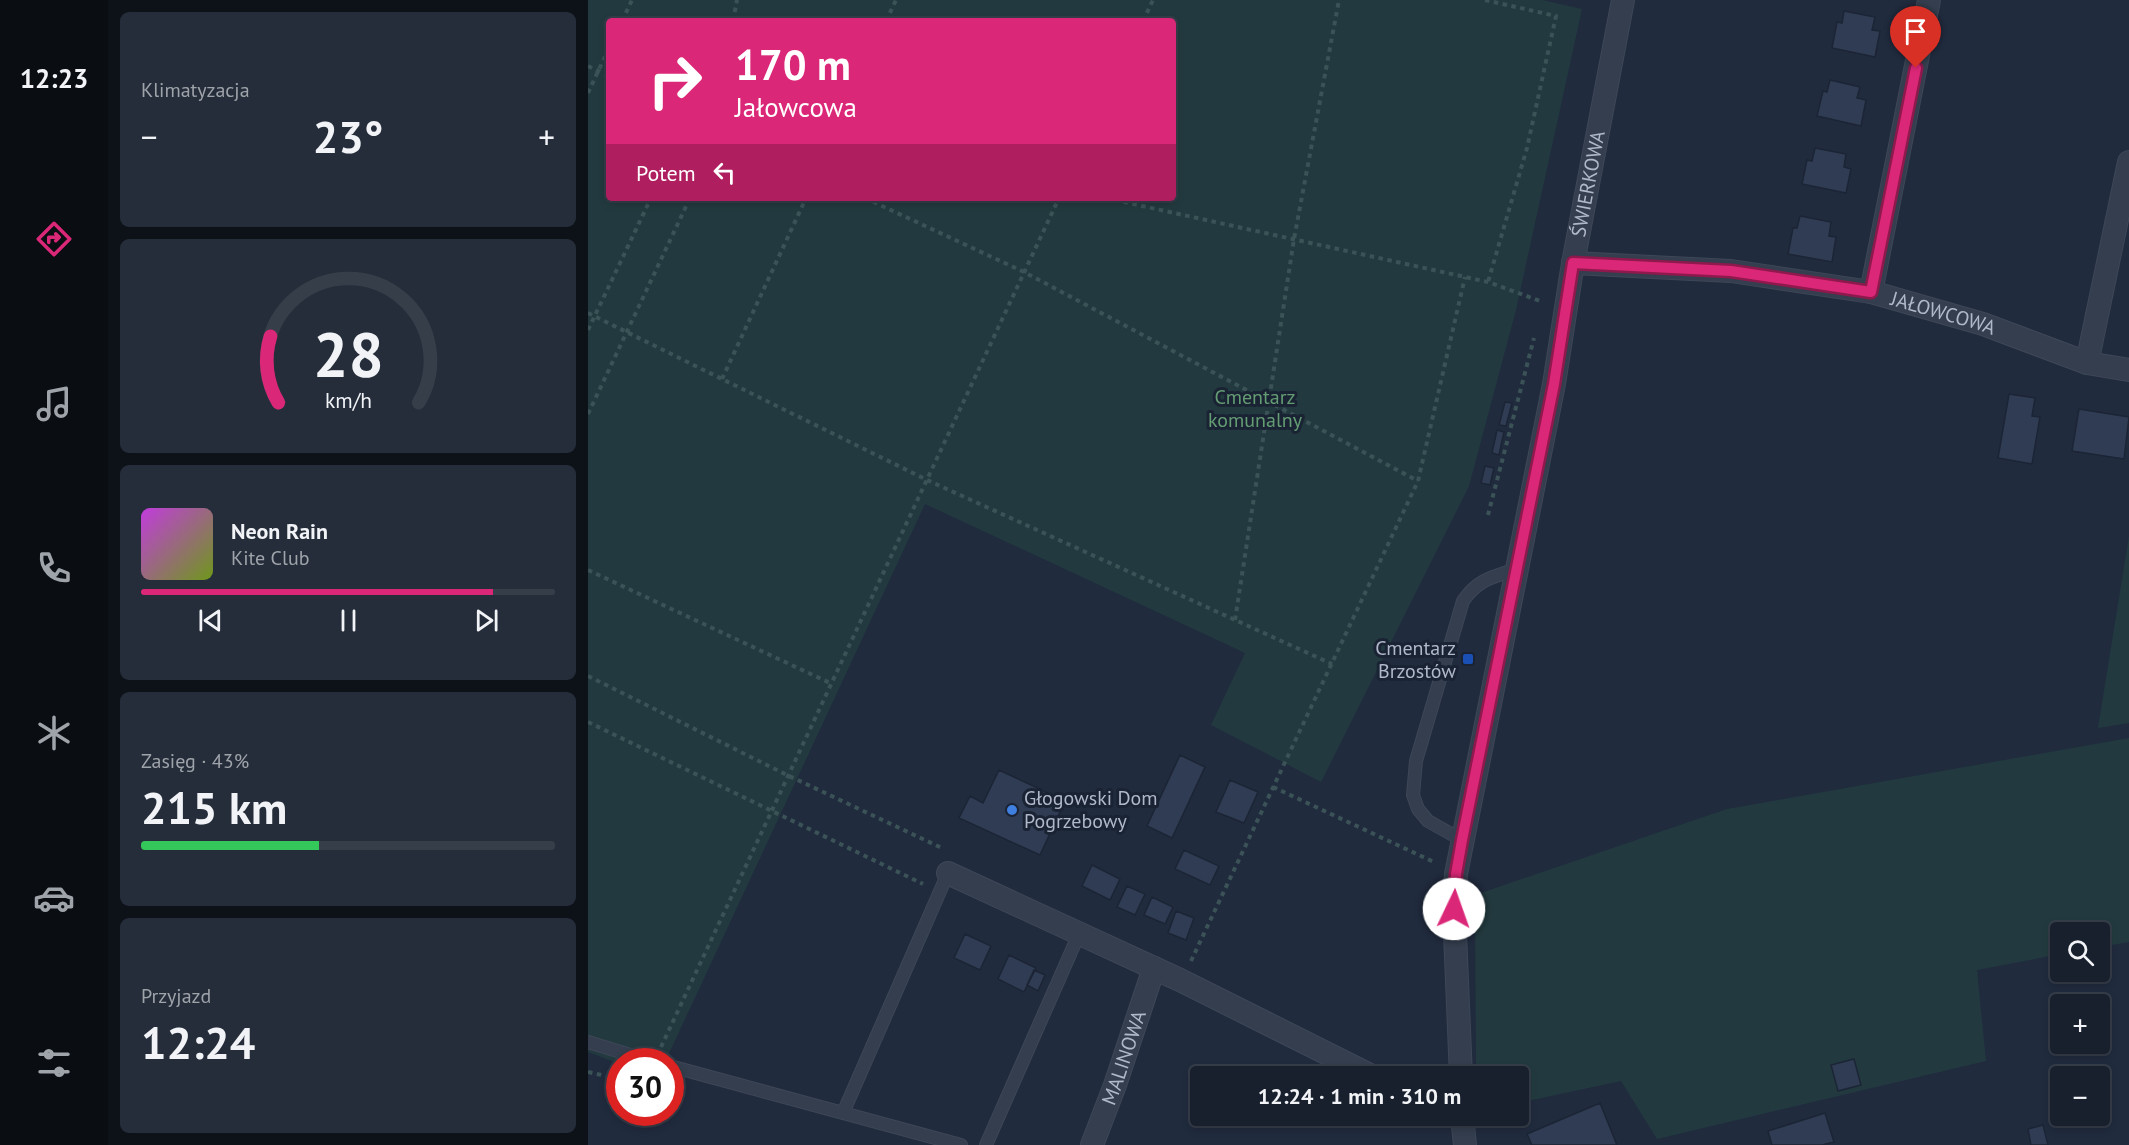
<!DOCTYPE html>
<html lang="pl">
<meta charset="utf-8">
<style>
body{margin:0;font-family:"PT Sans",sans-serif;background:#252d3a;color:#f1f3f6;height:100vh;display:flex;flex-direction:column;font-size:22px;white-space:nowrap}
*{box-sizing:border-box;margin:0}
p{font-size:20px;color:#9fa3aa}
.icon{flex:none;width:33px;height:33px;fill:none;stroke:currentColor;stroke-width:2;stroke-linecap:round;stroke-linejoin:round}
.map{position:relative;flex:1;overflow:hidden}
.sheet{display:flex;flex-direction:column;gap:12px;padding:12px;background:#0d1219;width:480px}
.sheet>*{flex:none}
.hud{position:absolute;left:18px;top:18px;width:570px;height:183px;border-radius:6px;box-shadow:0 3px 9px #0003,0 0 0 2px #363e4a;background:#db2777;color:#fff;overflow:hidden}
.tools{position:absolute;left:1462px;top:922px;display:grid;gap:12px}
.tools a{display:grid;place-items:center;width:60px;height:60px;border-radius:6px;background:#18202e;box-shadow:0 3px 9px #0003,0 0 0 2px #363e4a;font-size:30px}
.speed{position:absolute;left:18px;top:1048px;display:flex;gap:12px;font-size:30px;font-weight:700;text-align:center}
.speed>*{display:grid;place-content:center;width:78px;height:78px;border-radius:50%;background:#18202e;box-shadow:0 3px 9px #0003,0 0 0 2px #363e4a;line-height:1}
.speed .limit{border:9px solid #d22;background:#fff;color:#111}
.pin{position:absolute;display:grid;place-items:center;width:51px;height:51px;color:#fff;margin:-62px -26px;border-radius:50% 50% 50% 0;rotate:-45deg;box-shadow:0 0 6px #0007}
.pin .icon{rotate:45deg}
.me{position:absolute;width:66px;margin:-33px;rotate:3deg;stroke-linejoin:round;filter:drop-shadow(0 0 4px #0008)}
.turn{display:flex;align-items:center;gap:21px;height:126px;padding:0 30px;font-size:27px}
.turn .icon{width:78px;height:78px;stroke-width:2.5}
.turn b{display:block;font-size:42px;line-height:51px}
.then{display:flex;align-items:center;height:57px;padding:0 30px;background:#0003;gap:12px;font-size:22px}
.big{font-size:45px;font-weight:700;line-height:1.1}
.sheet .card{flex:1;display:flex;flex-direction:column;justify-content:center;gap:9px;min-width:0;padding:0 21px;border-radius:9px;background:#252d3a}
.sheet .dial{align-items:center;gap:0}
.dial svg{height:156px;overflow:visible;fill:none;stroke:#363e4a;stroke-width:7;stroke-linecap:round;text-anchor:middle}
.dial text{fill:#f1f3f6;stroke:none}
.song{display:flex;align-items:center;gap:18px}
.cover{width:72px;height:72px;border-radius:9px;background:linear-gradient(135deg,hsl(290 70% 55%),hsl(80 70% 35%))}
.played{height:6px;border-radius:3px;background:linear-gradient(90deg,#db2777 85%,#363e4a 85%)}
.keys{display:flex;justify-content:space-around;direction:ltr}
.heat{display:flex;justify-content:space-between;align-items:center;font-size:33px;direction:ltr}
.charge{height:9px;border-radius:4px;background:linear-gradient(90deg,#34c759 43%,#363e4a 0)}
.trip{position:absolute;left:602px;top:1066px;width:339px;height:60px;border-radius:6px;background:#18202e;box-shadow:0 3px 9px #0003,0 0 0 2px #363e4a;font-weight:700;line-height:60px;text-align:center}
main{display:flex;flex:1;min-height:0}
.menu{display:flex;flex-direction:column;width:108px;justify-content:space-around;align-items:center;background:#0a0d12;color:#9fa3aa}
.menu .icon{width:42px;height:42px}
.menu .on{color:#db2777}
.menu b{font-size:27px;color:#f1f3f6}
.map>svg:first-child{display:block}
.green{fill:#223a3f;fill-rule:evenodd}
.building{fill:#2f3c53;stroke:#1c2535;stroke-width:1.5}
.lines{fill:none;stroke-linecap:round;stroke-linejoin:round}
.service-casing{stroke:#3e4757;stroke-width:14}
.minor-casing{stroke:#3e4757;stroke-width:24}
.path{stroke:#3b5357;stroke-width:4;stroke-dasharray:4.5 4.5;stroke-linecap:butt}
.service{stroke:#343e4e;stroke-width:12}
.minor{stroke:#343e4e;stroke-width:22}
.route-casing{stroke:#8e194d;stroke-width:15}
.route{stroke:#db2777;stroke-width:10}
.transit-dot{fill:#1a4fb4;stroke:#1a2333;stroke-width:2}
.shop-dot{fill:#3f7fe0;stroke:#1a2333;stroke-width:2}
.labels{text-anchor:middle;stroke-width:6;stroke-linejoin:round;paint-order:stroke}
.street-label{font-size:20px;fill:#b0b8ca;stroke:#1a2333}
.park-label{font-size:20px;fill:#649d74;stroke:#1a2333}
.poi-label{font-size:20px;fill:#b0b8ca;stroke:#1a2333;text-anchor:end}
</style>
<main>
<nav class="menu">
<b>12:23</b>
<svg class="icon on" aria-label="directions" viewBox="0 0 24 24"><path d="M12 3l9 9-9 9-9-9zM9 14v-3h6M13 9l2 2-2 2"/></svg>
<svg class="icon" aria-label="music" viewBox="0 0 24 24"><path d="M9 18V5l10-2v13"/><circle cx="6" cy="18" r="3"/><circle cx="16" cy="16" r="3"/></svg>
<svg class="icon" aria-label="phone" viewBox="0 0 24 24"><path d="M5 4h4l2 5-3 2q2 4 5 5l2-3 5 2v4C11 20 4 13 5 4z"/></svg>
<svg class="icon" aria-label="climate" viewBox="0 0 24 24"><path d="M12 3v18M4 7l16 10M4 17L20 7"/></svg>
<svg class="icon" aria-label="car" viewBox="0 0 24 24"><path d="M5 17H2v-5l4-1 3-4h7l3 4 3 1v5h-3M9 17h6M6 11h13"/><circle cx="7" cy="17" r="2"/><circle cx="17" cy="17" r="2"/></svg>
<svg class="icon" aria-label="filters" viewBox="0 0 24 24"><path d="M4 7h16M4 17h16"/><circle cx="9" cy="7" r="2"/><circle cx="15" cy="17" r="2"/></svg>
</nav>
<section class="sheet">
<div class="card"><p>Klimatyzacja</p>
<div class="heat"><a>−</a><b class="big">23°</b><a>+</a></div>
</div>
<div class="card dial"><svg viewBox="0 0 100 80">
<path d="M14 69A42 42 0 1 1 86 69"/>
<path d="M14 69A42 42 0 0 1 10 35" stroke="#db2777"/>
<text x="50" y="56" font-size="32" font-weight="700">28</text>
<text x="50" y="72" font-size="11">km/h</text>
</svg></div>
<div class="card">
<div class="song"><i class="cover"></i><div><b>Neon Rain</b><p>Kite Club</p></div></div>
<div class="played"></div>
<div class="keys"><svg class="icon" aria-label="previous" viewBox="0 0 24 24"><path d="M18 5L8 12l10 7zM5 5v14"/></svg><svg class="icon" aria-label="pause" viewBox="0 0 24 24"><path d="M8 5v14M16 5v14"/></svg><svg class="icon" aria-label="next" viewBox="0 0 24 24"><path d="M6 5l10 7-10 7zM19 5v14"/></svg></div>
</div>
<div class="card"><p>Zasięg · 43%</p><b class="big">215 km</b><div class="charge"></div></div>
<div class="card"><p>Przyjazd</p><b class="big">12:24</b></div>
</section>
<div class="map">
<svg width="1541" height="1145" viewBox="0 0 1541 1145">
<rect width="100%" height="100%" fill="#202b3e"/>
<path class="green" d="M 0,0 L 954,0 L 994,9 L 928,310 L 881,486 L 733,782 L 623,725 L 657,653 L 337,504 L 77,1062 L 32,1062 L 31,1064 L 0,1052 ZM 21,21 L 585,21 L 585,198 L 21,198 Z
M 1541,536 L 1541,723 L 1510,728 Z
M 1541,738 L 1541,942 L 1512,947 L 1512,933 L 1473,933 L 1473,954 L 1389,970 L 1398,1061 L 1069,1139 L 1033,1081 L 930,1103 L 930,1077 L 888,1077 L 887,895 L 1139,809 Z"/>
<path class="building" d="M 1256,11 L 1287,17 L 1284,30 L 1292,31 L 1287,57 L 1244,48 L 1249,22 L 1254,23 Z
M 1242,80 L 1272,87 L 1269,98 L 1278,100 L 1273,126 L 1229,116 L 1235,91 L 1239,92 Z
M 1227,148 L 1258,154 L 1256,167 L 1263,169 L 1258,193 L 1214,184 L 1219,160 L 1224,161 Z
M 1212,216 L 1243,222 L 1241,236 L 1248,237 L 1244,262 L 1200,254 L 1205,228 L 1209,228 Z
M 1421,394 L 1447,398 L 1444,416 L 1452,417 L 1444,464 L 1410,458 Z
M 917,402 L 924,403 L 918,426 L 911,425 Z
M 1491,409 L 1541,417 L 1536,459 L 1484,451 Z
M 909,430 L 916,432 L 911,455 L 904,453 Z
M 897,466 L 906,468 L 902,485 L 893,483 Z
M 592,755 L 617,767 L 584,838 L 559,826 Z
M 411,770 L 477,801 L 452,855 L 371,818 L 382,796 L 395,803 Z
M 642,780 L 670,792 L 656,823 L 628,812 Z
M 596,850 L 631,866 L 622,885 L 587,869 Z
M 504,865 L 532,879 L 522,900 L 494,886 Z
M 539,886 L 557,894 L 547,915 L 529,907 Z
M 564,897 L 585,907 L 577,924 L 556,915 Z
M 588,911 L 606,918 L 598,940 L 580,933 Z
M 377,934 L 403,946 L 392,970 L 366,958 Z
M 421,955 L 448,968 L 436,992 L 410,979 Z
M 446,970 L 457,975 L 450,991 L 439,985 Z
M 1266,1059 L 1273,1085 L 1250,1091 L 1243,1065 Z
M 1012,1103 L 1029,1145 L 944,1145 L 939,1134 Z
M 1237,1113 L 1246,1142 L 1234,1145 L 1184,1145 L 1180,1131 Z
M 1455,1125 L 1460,1145 L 1443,1145 L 1440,1129 Z"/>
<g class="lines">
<defs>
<path id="service" d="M 874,840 L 840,821 L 830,809 L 825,795 L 828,761 L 875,601 C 890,579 905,577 929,569
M 0,1042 L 65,1062
M 82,1066 L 373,1145
M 255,1113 L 360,873
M 398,1145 L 491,934"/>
<g id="minor">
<path id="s1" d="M 985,263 L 1143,271 L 1283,292 L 1395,324 L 1499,363 L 1541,370"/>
<path d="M 1283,292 L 1341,0"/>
<path d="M 1499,363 L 1541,162"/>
<path d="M 360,873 L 592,980 L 786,1077"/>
<path id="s2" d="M 873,1077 L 866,909 L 868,874 L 966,384 L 985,263 L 1035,0"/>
<path d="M 874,1116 L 877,1145"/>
<path id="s3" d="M 504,1145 L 527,1085 L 566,968"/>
</g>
</defs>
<use href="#service" class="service-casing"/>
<use href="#minor" class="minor-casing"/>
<path class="path" d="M 897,0 L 968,16 L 939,148 L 900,282
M 34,21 L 44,0
M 145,21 L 149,0
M 298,21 L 308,0
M 555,21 L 565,0
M 0,66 L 21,76
M 0,93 L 21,48
M 277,198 L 436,272 L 830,481
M 518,198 L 900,282 L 955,302
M 0,313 L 339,480 L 744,664
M 0,330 L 63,198
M 134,379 L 218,198
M 0,414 L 102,198
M 900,515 L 946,338
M 0,570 L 242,683
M 647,620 L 706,239 L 751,0
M 0,676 L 199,775 L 356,849
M 0,722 L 335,884
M 685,787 L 848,863
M 603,961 L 830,481 L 877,277
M 73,1047 L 471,198
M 808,1071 L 820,1077
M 0,1072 L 32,1079"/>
<use href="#service" class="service"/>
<use href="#minor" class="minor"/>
</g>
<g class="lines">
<defs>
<path id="route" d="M 866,909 L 868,874 L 874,840 L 966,384 L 985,263 L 1143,271 L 1283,292 L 1328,68"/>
</defs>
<use href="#route" class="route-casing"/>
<use href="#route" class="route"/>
</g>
<rect class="transit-dot" x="874" y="653" width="12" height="12" rx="3"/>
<circle class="shop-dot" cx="424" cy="810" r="6"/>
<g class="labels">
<g class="street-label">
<text dy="7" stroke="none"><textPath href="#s2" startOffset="906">ŚWIERKOWA</textPath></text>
<text dy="7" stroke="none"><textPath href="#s1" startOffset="375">JAŁOWCOWA</textPath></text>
<text dy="7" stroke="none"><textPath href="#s3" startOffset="93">MALINOWA</textPath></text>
</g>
<g class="park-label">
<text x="667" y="404">Cmentarz<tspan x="667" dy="23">komunalny</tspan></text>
</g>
<g class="poi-label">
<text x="868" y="655">Cmentarz<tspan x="868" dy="23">Brzostów</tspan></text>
<text x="436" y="805" text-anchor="start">Głogowski Dom<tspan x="436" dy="23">Pogrzebowy</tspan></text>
</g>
</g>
</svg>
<div class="tools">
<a><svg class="icon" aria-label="search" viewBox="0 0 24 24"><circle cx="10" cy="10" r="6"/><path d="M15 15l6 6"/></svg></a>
<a>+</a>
<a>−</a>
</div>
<div class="speed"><div class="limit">30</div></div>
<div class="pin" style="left:1328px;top:68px;background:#d93025"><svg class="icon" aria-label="arrive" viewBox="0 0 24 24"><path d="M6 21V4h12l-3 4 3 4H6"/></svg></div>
<svg class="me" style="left:866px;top:909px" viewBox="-20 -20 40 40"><circle r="19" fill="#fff"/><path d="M0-13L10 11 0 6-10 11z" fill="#db2777"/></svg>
<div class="trip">12:24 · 1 min · 310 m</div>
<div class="hud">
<div class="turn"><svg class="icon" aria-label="right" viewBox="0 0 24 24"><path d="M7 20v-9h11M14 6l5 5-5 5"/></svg><div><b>170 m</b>Jałowcowa</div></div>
<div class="then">Potem<svg class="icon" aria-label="left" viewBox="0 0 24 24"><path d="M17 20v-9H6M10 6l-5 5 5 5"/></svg></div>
</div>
</div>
</main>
